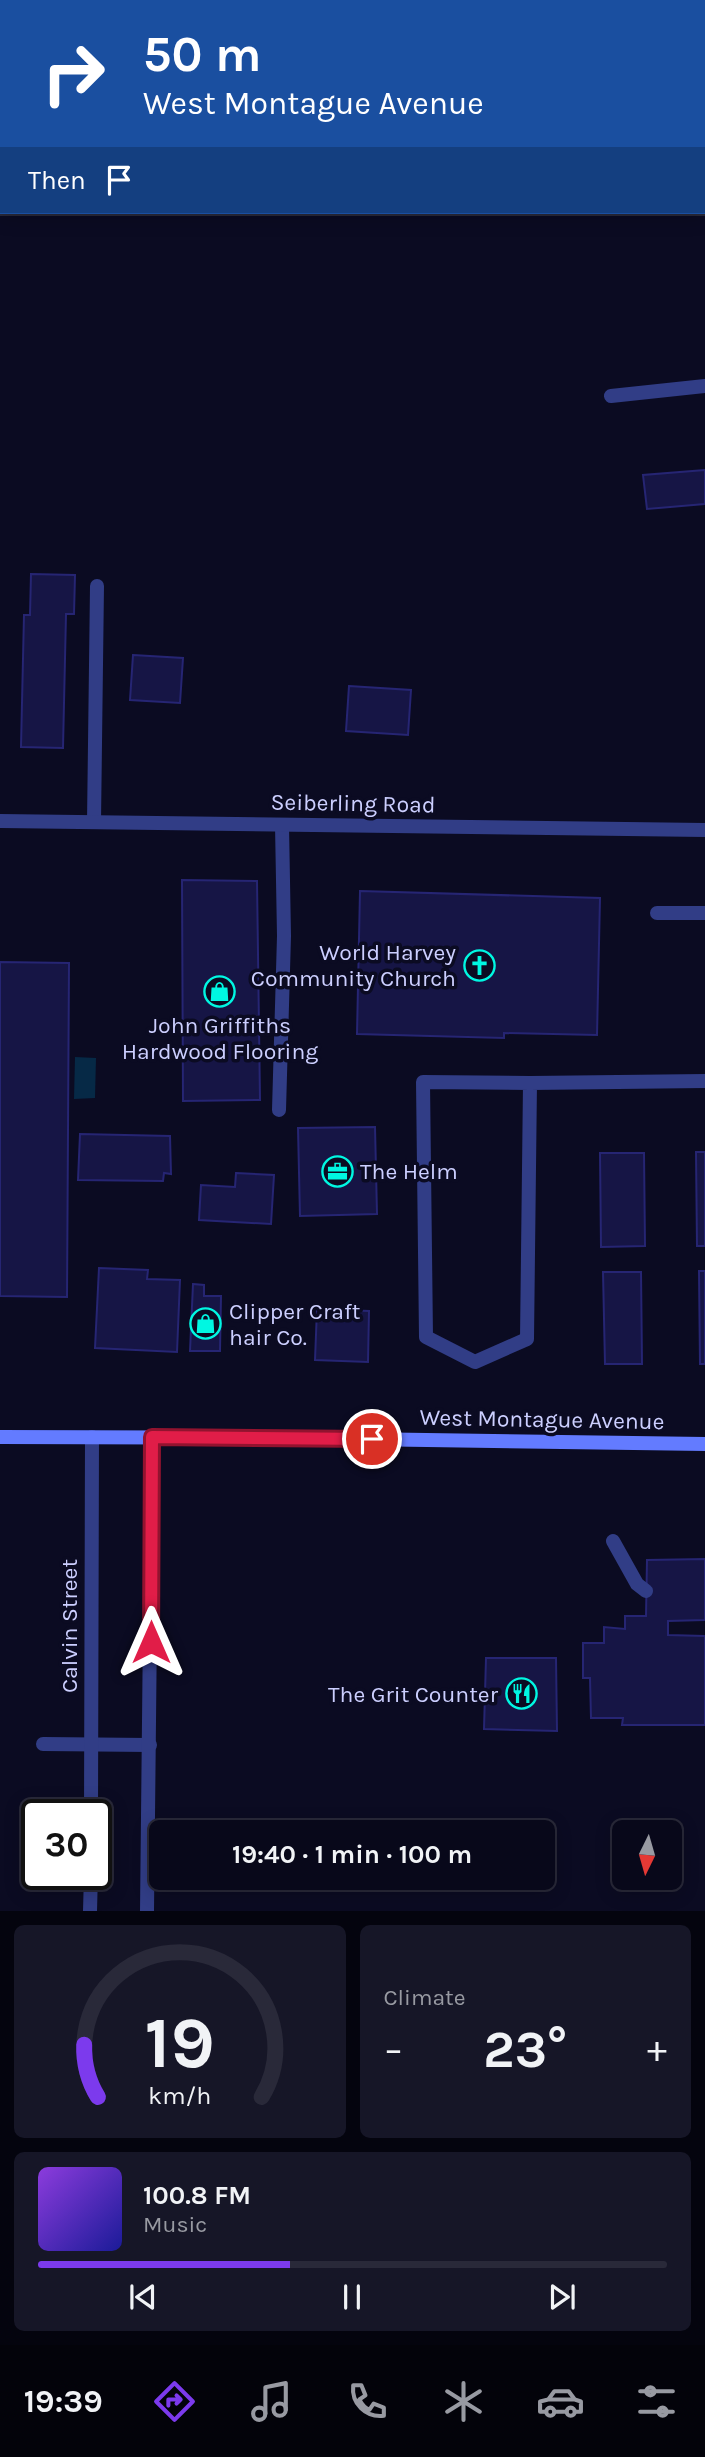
<!DOCTYPE html>
<meta charset="utf-8">
<style>
body{margin:0;font-family:Karla,sans-serif;background:#161627;color:#f1f3f6;height:100vh;display:flex;flex-direction:column;font-size:26px;white-space:nowrap}
*{box-sizing:border-box;margin:0}
p{font-size:23px;color:#989aa2}
.icon{flex:none;width:38px;height:38px;fill:none;stroke:currentColor;stroke-width:2;stroke-linecap:round;stroke-linejoin:round}
.map{position:relative;height:1911px;overflow:hidden}
.details{display:flex;flex-direction:column;gap:14px;padding:14px;background:#04040e;flex:1}
.details>*{flex:none}
.guide{position:absolute;left:0px;top:0px;width:705px;height:214px;box-shadow:0 4px 18px #0003,0 0 0 2px #292939;background:#1a4fa0;color:#fff;overflow:hidden}
.needle{width:46px;rotate:185deg}
.buttons{position:absolute;left:612px;top:1820px;display:grid;gap:14px}
.buttons a{display:grid;place-items:center;width:70px;height:70px;border-radius:10px;background:#08081a;box-shadow:0 4px 18px #0003,0 0 0 2px #292939;font-size:35px}
.speed{position:absolute;left:21px;top:1799px;display:flex;gap:14px;font-size:35px;font-weight:700;text-align:center}
.speed>*{display:grid;place-content:center;width:91px;height:91px;border-radius:50%;background:#08081a;box-shadow:0 4px 18px #0003,0 0 0 2px #292939;line-height:1}
.speed .limit{border:4px solid #111;border-radius:10px;background:#fff;color:#111}
.pin{position:absolute;display:grid;place-items:center;width:60px;height:60px;color:#fff;margin:-30px;border:4px solid #fff;border-radius:50%;box-shadow:0 2px 7px #0007}
.me{position:absolute;width:77px;margin:-38px;rotate:0deg;stroke-linejoin:round;filter:drop-shadow(0 0 5px #0008)}
.turn{display:flex;align-items:center;gap:24px;height:147px;padding:0 28px;font-size:32px}
.turn .icon{width:91px;height:91px;stroke-width:2.5}
.turn b{display:block;font-size:49px;line-height:60px}
.then{display:flex;align-items:center;height:66px;padding:0 28px;background:#0003;gap:14px;font-size:26px}
.big{font-size:52px;font-weight:700;line-height:1.1}
.details .widget{flex:1;display:flex;flex-direction:column;justify-content:center;gap:10px;min-width:0;padding:0 24px;border-radius:10px;background:#161627}
.details .dial{align-items:center;gap:0}
.dial svg{height:182px;overflow:visible;fill:none;stroke:#292939;stroke-width:7;stroke-linecap:round;text-anchor:middle}
.dial text{fill:#f1f3f6;stroke:none}
.song{display:flex;align-items:center;gap:21px}
.cover{width:84px;height:84px;border-radius:10px;background:linear-gradient(135deg,hsl(270 70% 55%),hsl(240 70% 35%))}
.played{height:7px;border-radius:4px;background:linear-gradient(90deg,#7c3aed 40%,#292939 40%)}
.keys{display:flex;justify-content:space-around;direction:ltr}
.heat{display:flex;justify-content:space-between;align-items:center;font-size:38px;direction:ltr}
.details .tiles{flex:1;display:grid;gap:14px;grid-template-columns:1fr 1fr}
.widget:last-child{grid-column:span 2}
.trip{position:absolute;left:149px;top:1820px;width:406px;height:70px;border-radius:10px;background:#08081a;box-shadow:0 4px 18px #0003,0 0 0 2px #292939;font-weight:700;line-height:70px;text-align:center}
.tab-bar{display:flex;height:112px;justify-content:space-around;align-items:center;background:#03030a;color:#989aa2}
.tab-bar .icon{width:49px;height:49px}
.tab-bar .active{color:#7c3aed}
.tab-bar b{font-size:32px;color:#f1f3f6}
.map>svg:first-child{display:block}
.water{fill:#062946}
.building{fill:#161545;stroke:#262573;stroke-width:2}
.lines{fill:none;stroke-linecap:round;stroke-linejoin:round}
.service{stroke:#313d86;stroke-width:14}
.minor{stroke:#313d86;stroke-width:14}
.secondary{stroke:#637bff;stroke-width:14}
.route-casing{stroke:#92132f;stroke-width:18}
.route{stroke:#e11d48;stroke-width:12}
.labels{text-anchor:middle;stroke-width:7;stroke-linejoin:round;paint-order:stroke}
.street-label{font-size:23px;fill:#cccfff;stroke:#0b0b22}
.poi-label{font-size:23px;fill:#cccfff;stroke:#0b0b22;text-anchor:end}
</style>
<div class="map">
<svg width="705" height="1911" viewBox="0 0 705 1911">
<rect width="100%" height="100%" fill="#0b0b22"/>
<path class="water" d="M 75,1057 L 96,1058 L 95,1098 L 74,1099 Z"/>
<path class="building" d="M 705,470 L 705,504 L 647,509 L 643,475 Z
M 31,574 L 75,575 L 74,614 L 66,614 L 63,748 L 21,747 L 24,615 L 30,615 Z
M 133,655 L 183,658 L 180,703 L 130,700 Z
M 349,686 L 411,690 L 408,735 L 346,731 Z
M 182,880 L 257,881 L 260,1100 L 183,1101 Z
M 360,891 L 600,898 L 597,1035 L 504,1033 L 504,1038 L 357,1034 Z
M 0,962 L 69,963 L 67,1297 L 0,1296 Z
M 375,1127 L 377,1214 L 300,1216 L 298,1128 Z
M 80,1134 L 170,1136 L 171,1174 L 164,1173 L 163,1181 L 78,1180 Z
M 696,1152 L 705,1152 L 705,1246 L 697,1246 Z
M 600,1153 L 644,1153 L 645,1246 L 601,1247 Z
M 236,1173 L 274,1175 L 271,1224 L 199,1220 L 201,1185 L 235,1187 Z
M 99,1268 L 148,1270 L 147,1279 L 180,1280 L 177,1352 L 95,1348 Z
M 699,1271 L 705,1271 L 705,1364 L 700,1364 Z
M 603,1272 L 641,1272 L 642,1364 L 605,1364 Z
M 193,1284 L 204,1285 L 204,1296 L 221,1296 L 220,1351 L 190,1351 Z
M 317,1309 L 369,1311 L 368,1362 L 315,1360 Z
M 705,1559 L 705,1620 L 668,1621 L 668,1635 L 705,1636 L 705,1725 L 622,1725 L 623,1718 L 591,1718 L 590,1678 L 583,1678 L 583,1643 L 604,1643 L 604,1627 L 625,1629 L 625,1616 L 646,1616 L 647,1560 Z
M 486,1658 L 556,1658 L 557,1731 L 484,1729 Z"/>
<g class="lines">
<path class="service" d="M 280,0 L 281,2
M 94,822 L 97,586
M 657,913 L 705,913
M 530,1083 L 423,1082 L 426,1337 L 475,1362 L 527,1339 L 530,1083 L 705,1081
M 279,1110 L 284,936 L 282,825
M 613,1541 L 637,1584 L 646,1591
M 43,1744 L 150,1745"/>
<path class="minor" d="M 611,396 L 705,386
M 0,821 L 705,830
M 91,1815 L 92,1437
M 90,1911 L 91,1874
M 147,1911 L 152,1437"/>
<path class="secondary" d="M 0,1437 L 293,1438 L 705,1444"/>
</g>
<g class="lines">
<defs>
<path id="route" d="M 151,1642 L 152,1437 L 372,1439"/>
</defs>
<use href="#route" class="route-casing"/>
<use href="#route" class="route"/>
</g>
<defs>
<symbol id="church-ring" viewBox="-11 -11 22 22"><circle r="9.5" fill="#0b0b22" stroke="#00f7e2" stroke-width="1.5"/><path d="M-1.2-6h2.4v3.5h3.3v2.4h-3.3V6h-2.4V-.1h-3.3v-2.4h3.3Z" fill="#00f7e2"/></symbol>
<symbol id="shop-ring" viewBox="-11 -11 22 22"><circle r="9.5" fill="#0b0b22" stroke="#00f7e2" stroke-width="1.5"/><path d="M-5-2.5h2.3a2.7 3.5 0 0 1 5.4 0H5L5.5 6h-11ZM-1.5-2.5h3a1.5 2.3 0 0 0-3 0Z" fill="#00f7e2"/></symbol>
<symbol id="office-ring" viewBox="-11 -11 22 22"><circle r="9.5" fill="#0b0b22" stroke="#00f7e2" stroke-width="1.5"/><path d="M-6-3h4V-5.5h4V-3h4V5H-6ZM-1-4.5V-3h2v-1.5ZM-6 0V1H6V0Z" fill="#00f7e2"/></symbol>
<symbol id="restaurant-ring" viewBox="-11 -11 22 22"><circle r="9.5" fill="#0b0b22" stroke="#00f7e2" stroke-width="1.5"/><path d="M-5-6h1v4h1v-4h1v4h1v-4h1v5L-1.5 .5V6h-2V.5L-5-1ZM5-6V6H3V1.5H1.5Q1.5-4 5-6Z" fill="#00f7e2"/></symbol>
</defs>
<g fill-rule="evenodd">
<use href="#church-ring" x="462" y="948" width="35" height="35"/>
<use href="#shop-ring" x="202" y="974" width="35" height="35"/>
<use href="#office-ring" x="320" y="1154" width="35" height="35"/>
<use href="#shop-ring" x="188" y="1306" width="35" height="35"/>
<use href="#restaurant-ring" x="504" y="1676" width="35" height="35"/>
</g>
<g class="labels">
<g class="street-label">
<text transform="translate(353 803) rotate(1)" y="8">Seiberling Road</text>
<text transform="translate(542 1419) rotate(1)" y="8">West Montague Avenue</text>
<text transform="translate(69 1626) rotate(-90)" y="8">Calvin Street</text>
</g>
<g class="poi-label">
<text x="456" y="960">World Harvey<tspan x="456" dy="26">Community Church</tspan></text>
<text x="220" y="1033" text-anchor="middle">John Griffiths<tspan x="220" dy="26">Hardwood Flooring</tspan></text>
<text x="360" y="1179" text-anchor="start">The Helm</text>
<text x="229" y="1319" text-anchor="start">Clipper Craft<tspan x="229" dy="26">hair Co.</tspan></text>
<text x="498" y="1702">The Grit Counter</text>
</g>
</g>
</svg>
<div class="buttons">
<a><svg class="needle" viewBox="-14 -14 28 28"><path d="M0-13l5 13h-10z" fill="#e53935"/><path d="M0 13l5-13h-10z" fill="#989aa2"/></svg></a>
</div>
<div class="speed"><div class="limit">30</div></div>
<div class="pin" style="left:372px;top:1439px;background:#d93025"><svg class="icon" aria-label="arrive" viewBox="0 0 24 24"><path d="M6 21V4h12l-3 4 3 4H6"/></svg></div>
<svg class="me" style="left:151px;top:1642px" viewBox="-20 -20 40 40"><path d="M0-17L14 15 0 8-14 15z" fill="#e11d48" stroke="#fff" stroke-width="4"/></svg>
<div class="trip">19:40 · 1 min · 100 m</div>
<div class="guide">
<div class="turn"><svg class="icon" aria-label="right" viewBox="0 0 24 24"><path d="M7 20v-9h11M14 6l5 5-5 5"/></svg><div><b>50 m</b>West Montague Avenue</div></div>
<div class="then">Then<svg class="icon" aria-label="arrive" viewBox="0 0 24 24"><path d="M6 21V4h12l-3 4 3 4H6"/></svg></div>
</div>
</div>
<section class="details">
<div class="tiles">
<div class="widget dial"><svg viewBox="0 0 100 80">
<path d="M14 69A42 42 0 1 1 86 69"/>
<path d="M14 69A42 42 0 0 1 8 46" stroke="#7c3aed"/>
<text x="50" y="56" font-size="32" font-weight="700">19</text>
<text x="50" y="72" font-size="11">km/h</text>
</svg></div>
<div class="widget"><p>Climate</p>
<div class="heat"><a>−</a><b class="big">23°</b><a>+</a></div>
</div>
<div class="widget">
<div class="song"><i class="cover"></i><div><b>100.8 FM</b><p>Music</p></div></div>
<div class="played"></div>
<div class="keys"><svg class="icon" aria-label="previous" viewBox="0 0 24 24"><path d="M18 5L8 12l10 7zM5 5v14"/></svg><svg class="icon" aria-label="pause" viewBox="0 0 24 24"><path d="M8 5v14M16 5v14"/></svg><svg class="icon" aria-label="next" viewBox="0 0 24 24"><path d="M6 5l10 7-10 7zM19 5v14"/></svg></div>
</div>
</div>
</section>
<nav class="tab-bar">
<b>19:39</b>
<svg class="icon active" aria-label="directions" viewBox="0 0 24 24"><path d="M12 3l9 9-9 9-9-9zM9 14v-3h6M13 9l2 2-2 2"/></svg>
<svg class="icon" aria-label="music" viewBox="0 0 24 24"><path d="M9 18V5l10-2v13"/><circle cx="6" cy="18" r="3"/><circle cx="16" cy="16" r="3"/></svg>
<svg class="icon" aria-label="phone" viewBox="0 0 24 24"><path d="M5 4h4l2 5-3 2q2 4 5 5l2-3 5 2v4C11 20 4 13 5 4z"/></svg>
<svg class="icon" aria-label="climate" viewBox="0 0 24 24"><path d="M12 3v18M4 7l16 10M4 17L20 7"/></svg>
<svg class="icon" aria-label="car" viewBox="0 0 24 24"><path d="M5 17H2v-5l4-1 3-4h7l3 4 3 1v5h-3M9 17h6M6 11h13"/><circle cx="7" cy="17" r="2"/><circle cx="17" cy="17" r="2"/></svg>
<svg class="icon" aria-label="filters" viewBox="0 0 24 24"><path d="M4 7h16M4 17h16"/><circle cx="9" cy="7" r="2"/><circle cx="15" cy="17" r="2"/></svg>
</nav>
